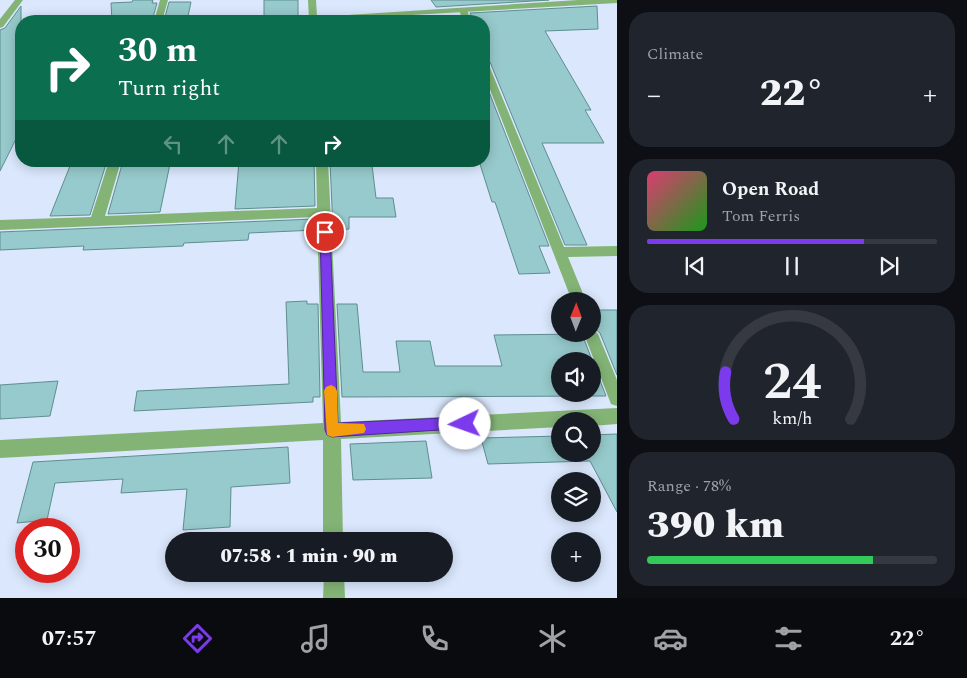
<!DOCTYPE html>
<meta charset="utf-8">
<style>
body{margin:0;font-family:Spectral,serif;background:#20242c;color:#f1f3f6;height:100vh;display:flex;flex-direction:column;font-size:19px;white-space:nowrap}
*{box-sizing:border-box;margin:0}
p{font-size:16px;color:#9ea1a6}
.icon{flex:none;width:28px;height:28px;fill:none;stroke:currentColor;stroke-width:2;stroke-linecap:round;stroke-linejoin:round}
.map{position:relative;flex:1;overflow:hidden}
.sheet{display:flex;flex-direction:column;gap:12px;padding:12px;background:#0d0f14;width:350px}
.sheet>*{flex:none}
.hud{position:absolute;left:15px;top:15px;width:475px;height:152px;border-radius:20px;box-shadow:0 2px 12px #0003;background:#0b6e4f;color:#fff;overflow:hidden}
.needle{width:32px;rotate:1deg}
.controls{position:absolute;left:551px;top:292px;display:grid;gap:10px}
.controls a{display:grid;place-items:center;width:50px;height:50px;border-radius:50%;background:#171b24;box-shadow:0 2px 12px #0003;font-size:25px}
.speed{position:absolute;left:15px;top:518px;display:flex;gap:10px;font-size:25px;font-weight:700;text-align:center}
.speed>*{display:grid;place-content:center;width:65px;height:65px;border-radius:50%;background:#171b24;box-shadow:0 2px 12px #0003;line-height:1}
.speed .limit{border:8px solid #d22;background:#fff;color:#111}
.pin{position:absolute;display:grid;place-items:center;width:42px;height:42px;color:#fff;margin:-21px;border:2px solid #fff;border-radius:50%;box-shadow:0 1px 5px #0007}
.me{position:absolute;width:55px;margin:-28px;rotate:267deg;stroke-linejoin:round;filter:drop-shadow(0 0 4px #0008)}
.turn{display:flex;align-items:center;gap:18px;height:105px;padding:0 20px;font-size:22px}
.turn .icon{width:65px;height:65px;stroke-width:2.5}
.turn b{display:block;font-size:35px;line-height:42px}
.lanes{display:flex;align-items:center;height:48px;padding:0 20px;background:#0003;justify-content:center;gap:25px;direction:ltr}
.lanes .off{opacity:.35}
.big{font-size:38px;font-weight:800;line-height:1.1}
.sheet .widget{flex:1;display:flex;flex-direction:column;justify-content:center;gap:8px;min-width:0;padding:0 18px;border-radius:20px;background:#20242c}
.sheet .dial{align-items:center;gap:0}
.dial svg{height:130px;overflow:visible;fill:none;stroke:#363941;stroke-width:7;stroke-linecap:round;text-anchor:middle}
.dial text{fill:#f1f3f6;stroke:none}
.song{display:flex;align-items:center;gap:15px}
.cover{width:60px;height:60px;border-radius:8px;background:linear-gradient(135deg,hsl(340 70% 55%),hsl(120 70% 35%))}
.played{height:5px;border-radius:2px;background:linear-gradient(90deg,#7c3aed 75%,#363941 75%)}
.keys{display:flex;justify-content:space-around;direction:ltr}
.heat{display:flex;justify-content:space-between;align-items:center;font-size:28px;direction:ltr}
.charge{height:8px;border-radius:4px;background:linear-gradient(90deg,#34c759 78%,#363941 0)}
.trip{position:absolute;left:165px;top:532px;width:288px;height:50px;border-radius:25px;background:#171b24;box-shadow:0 2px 12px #0003;font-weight:800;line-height:50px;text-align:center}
.menu{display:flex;height:80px;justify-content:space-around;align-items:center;background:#090b0e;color:#9ea1a6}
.menu .icon{width:35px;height:35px}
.menu .selected{color:#7c3aed}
.menu b{font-size:22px;color:#f1f3f6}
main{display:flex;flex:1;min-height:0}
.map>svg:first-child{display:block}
.building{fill:#97cacc;stroke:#5e8e90;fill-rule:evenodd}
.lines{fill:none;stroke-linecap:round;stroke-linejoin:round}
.lane{fill:#83b476;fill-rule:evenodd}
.street{fill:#83b476;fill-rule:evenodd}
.route{fill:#7c3aed;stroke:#51269a}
.slow{fill:#f59e0b}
</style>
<main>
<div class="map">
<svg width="617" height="598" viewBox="0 0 617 598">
<rect width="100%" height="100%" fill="#dae7fc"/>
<path class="building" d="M 133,0 L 153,0 L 152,3 L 157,3 L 152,21 L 112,21 L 111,3 L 132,2 Z
M 264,0 L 298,0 L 298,21 L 264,21 Z
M 431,0 L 549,0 L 436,7 Z
M 169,2 L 191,2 L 187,21 L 164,21 Z
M 21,6 L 21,129 L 0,171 L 0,30 L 5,28 Z
M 597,6 L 598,29 L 545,31 L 591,110 L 585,110 L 604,143 L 542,143 L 587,245 L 565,245 L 490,62 L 484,58 L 484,21 L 473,20 L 470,13 Z
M 484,79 L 549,246 L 539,246 L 550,273 L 519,274 L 495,202 L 492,202 L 479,161 L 484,161 Z
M 72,161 L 107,161 L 90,215 L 50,216 Z
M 123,161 L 141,161 L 140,165 L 170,164 L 160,212 L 108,214 Z
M 239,161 L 314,161 L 315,206 L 235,209 Z
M 330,161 L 357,161 L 358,165 L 372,165 L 376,198 L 393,198 L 396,217 L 349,217 L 349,229 L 333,230 Z
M 315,219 L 316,230 L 249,233 L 248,240 L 184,243 L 183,246 L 83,250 L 84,246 L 0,250 L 0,232 Z
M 307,301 L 307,304 L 318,304 L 320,397 L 313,397 L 313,402 L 134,411 L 137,391 L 289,384 L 286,302 Z
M 337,304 L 357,304 L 363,372 L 400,372 L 396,341 L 430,341 L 435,366 L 502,366 L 494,335 L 582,334 L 606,396 L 342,397 ZM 560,361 L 592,361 L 592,394 L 560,394 Z
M 592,310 L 617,310 L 617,375 L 600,333 L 592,326 Z
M 58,381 L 50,416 L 0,419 L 0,385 Z
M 617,434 L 617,512 L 590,461 L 488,464 L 481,438 L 560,436 L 560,454 L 592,454 L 592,435 Z
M 426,441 L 432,478 L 353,480 L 350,444 Z
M 288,447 L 290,483 L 231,487 L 230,527 L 183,530 L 187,489 L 121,493 L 123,479 L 55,483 L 47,520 L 17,523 L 33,462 Z"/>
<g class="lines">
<path class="lane" d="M 463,8 L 467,10 L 471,21 L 463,21 L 459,10 Z
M 484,60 L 488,63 L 564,247 L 617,246 L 617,256 L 568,257 L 586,301 L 572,301 L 484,74 Z
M 592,328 L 598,334 L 617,380 L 617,406 L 611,404 L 584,334 L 592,334 Z"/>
<path class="street" d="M 15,0 L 23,0 L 3,27 L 0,28 L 0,19 Z
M 160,0 L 168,0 L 162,21 L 154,21 Z
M 308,0 L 316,0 L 317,17 L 578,0 L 617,0 L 617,3 L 309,21 Z
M 109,161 L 121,161 L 105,216 L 317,208 L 316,161 L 328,161 L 341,422 L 617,408 L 617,424 L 592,426 L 592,421 L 560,421 L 560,427 L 341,439 L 343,541 L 323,541 L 323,440 L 0,458 L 0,440 L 323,423 L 317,217 L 0,230 L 0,220 L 91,217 Z
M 324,574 L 344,574 L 345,598 L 323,598 Z"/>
</g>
<path class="route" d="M 325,228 L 330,232 L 338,423 L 465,417 L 470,419 L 472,424 L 470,428 L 332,437 L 327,435 L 325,430 L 320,232 Z"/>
<path class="slow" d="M 331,385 L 335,387 L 337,391 L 338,423 L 364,424 L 366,429 L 364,433 L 332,437 L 327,435 L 324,391 L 326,387 Z"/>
</svg>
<div class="controls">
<a><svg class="needle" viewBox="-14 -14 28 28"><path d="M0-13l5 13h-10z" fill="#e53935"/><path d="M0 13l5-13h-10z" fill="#9ea1a6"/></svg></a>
<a><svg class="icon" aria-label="sound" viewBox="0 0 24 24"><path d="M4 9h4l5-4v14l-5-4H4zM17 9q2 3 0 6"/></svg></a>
<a><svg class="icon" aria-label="search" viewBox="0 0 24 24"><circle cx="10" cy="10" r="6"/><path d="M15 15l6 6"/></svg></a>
<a><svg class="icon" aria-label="layers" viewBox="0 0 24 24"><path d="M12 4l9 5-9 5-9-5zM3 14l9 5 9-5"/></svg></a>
<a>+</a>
</div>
<div class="speed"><div class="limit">30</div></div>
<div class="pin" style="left:325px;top:232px;background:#d93025"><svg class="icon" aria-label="arrive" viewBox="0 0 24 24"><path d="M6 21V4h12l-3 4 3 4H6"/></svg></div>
<svg class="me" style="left:465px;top:424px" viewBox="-20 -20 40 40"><circle r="19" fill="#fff"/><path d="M0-13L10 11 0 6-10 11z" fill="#7c3aed"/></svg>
<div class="trip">07:58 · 1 min · 90 m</div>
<div class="hud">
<div class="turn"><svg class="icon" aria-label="right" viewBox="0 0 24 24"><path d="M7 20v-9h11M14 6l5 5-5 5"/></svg><div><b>30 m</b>Turn right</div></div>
<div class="lanes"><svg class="icon off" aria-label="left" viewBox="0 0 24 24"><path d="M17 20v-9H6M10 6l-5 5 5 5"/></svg><svg class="icon off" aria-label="ahead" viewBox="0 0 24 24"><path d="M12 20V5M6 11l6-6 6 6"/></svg><svg class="icon off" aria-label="ahead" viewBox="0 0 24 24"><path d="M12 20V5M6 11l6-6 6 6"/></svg><svg class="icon" aria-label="right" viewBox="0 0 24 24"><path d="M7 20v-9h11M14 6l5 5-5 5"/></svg></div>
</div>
</div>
<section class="sheet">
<div class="widget"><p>Climate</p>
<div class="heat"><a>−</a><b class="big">22°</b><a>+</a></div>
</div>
<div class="widget">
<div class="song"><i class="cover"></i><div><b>Open Road</b><p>Tom Ferris</p></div></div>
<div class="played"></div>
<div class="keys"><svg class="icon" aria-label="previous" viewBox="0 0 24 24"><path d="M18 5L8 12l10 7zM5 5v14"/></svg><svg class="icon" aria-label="pause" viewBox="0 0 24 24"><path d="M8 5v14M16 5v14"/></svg><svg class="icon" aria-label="next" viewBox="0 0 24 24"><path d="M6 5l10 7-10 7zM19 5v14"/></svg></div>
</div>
<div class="widget dial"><svg viewBox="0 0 100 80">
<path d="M14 69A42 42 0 1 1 86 69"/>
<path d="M14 69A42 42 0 0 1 9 40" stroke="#7c3aed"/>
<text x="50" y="56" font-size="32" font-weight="700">24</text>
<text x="50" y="72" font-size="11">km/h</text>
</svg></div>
<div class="widget"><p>Range · 78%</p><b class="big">390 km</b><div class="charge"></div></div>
</section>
</main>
<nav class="menu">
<b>07:57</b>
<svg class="icon selected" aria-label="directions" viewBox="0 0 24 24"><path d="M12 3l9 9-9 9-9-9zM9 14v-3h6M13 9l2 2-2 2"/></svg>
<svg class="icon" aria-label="music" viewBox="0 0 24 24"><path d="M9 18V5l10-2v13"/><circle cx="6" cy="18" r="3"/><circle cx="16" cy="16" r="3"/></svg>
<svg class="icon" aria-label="phone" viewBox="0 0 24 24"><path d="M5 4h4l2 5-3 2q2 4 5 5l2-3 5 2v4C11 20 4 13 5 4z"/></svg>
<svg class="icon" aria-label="climate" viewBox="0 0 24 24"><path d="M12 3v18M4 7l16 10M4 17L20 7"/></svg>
<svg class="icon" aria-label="car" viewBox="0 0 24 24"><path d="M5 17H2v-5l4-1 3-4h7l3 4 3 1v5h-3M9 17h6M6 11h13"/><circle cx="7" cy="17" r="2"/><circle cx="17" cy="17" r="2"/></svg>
<svg class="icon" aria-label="filters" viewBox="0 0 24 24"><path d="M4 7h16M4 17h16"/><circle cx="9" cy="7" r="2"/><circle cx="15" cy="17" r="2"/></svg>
<b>22°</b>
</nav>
